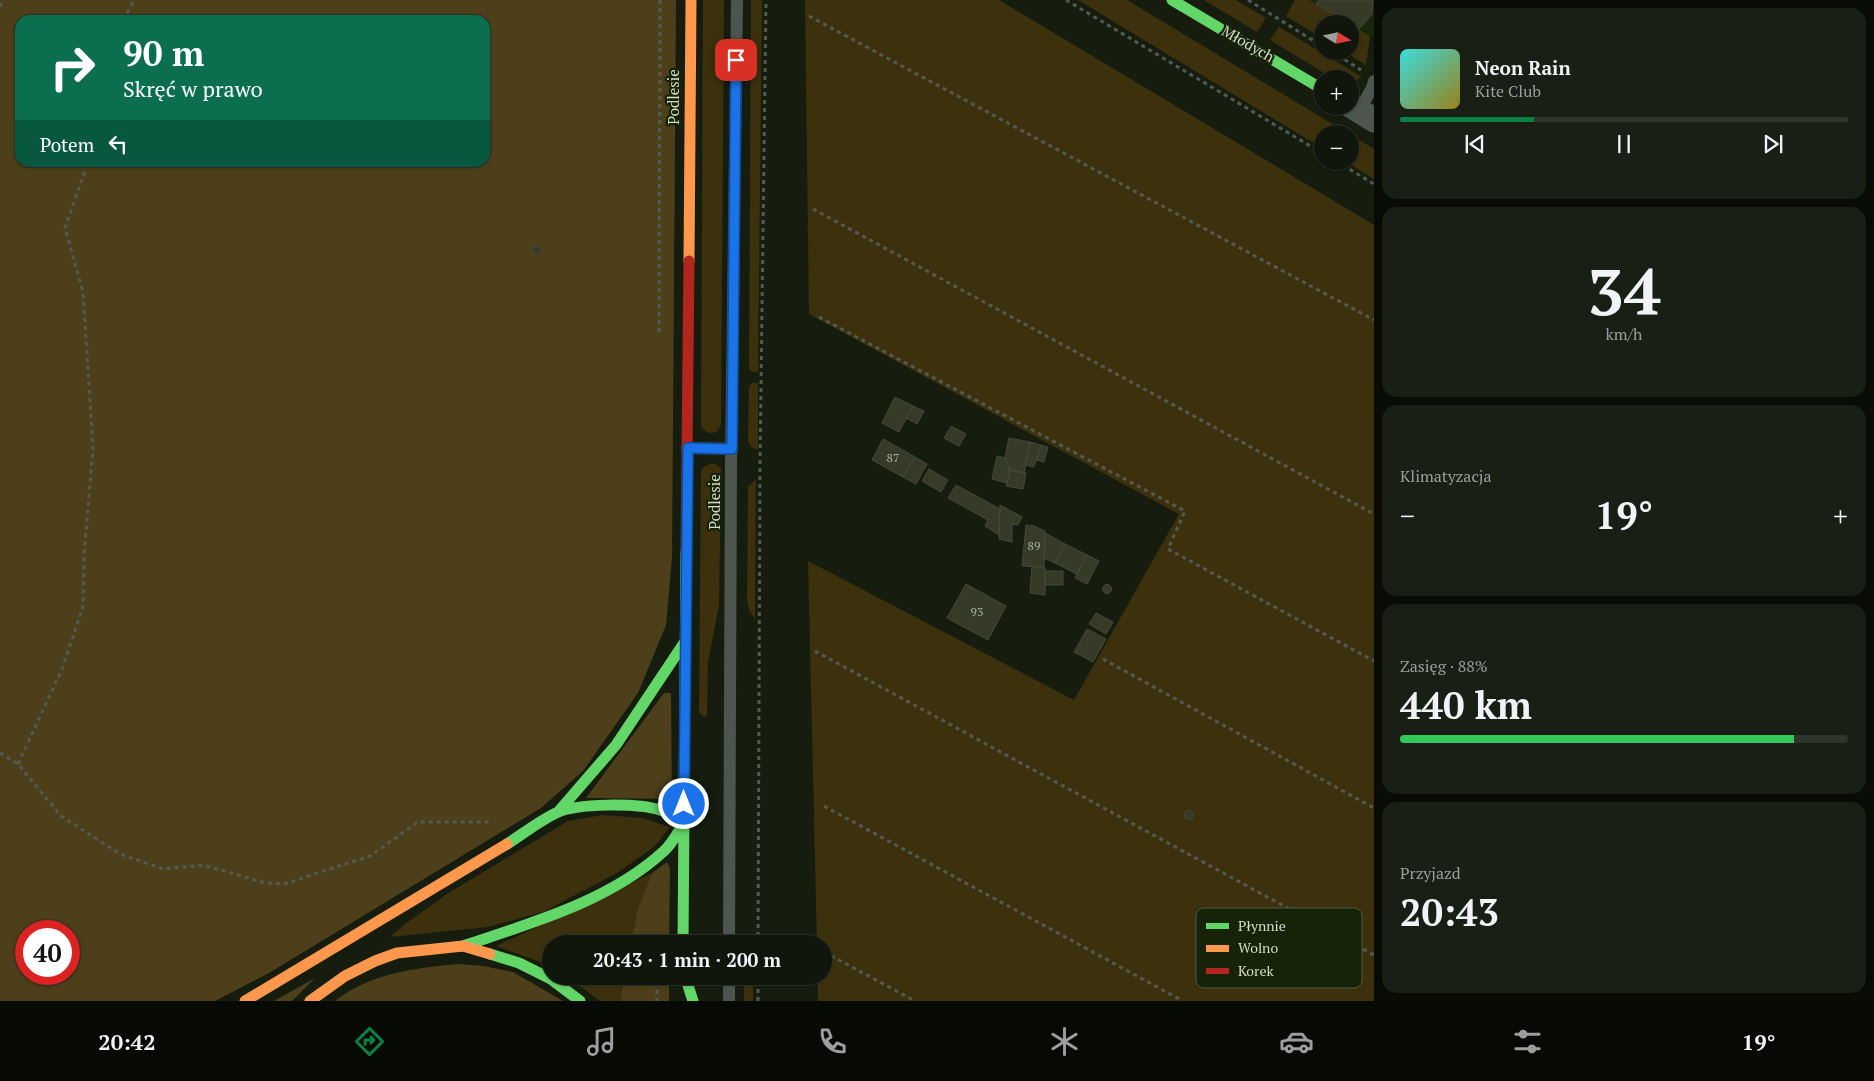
<!DOCTYPE html>
<html lang="pl">
<meta charset="utf-8">
<style>
body{margin:0;font-family:"PT Serif",serif;background:#191f14;color:#f1f3f6;height:100vh;display:flex;flex-direction:column;font-size:19px;white-space:nowrap}
*{box-sizing:border-box;margin:0}
p{font-size:16px;color:#9c9f9d}
.icon{flex:none;width:28px;height:28px;fill:none;stroke:currentColor;stroke-width:2;stroke-linecap:round;stroke-linejoin:round}
.map{position:relative;flex:1;overflow:hidden}
.drawer{display:flex;flex-direction:column;gap:8px;padding:8px;background:#090c06;width:500px}
.drawer>*{flex:none}
.top-card{position:absolute;left:15px;top:15px;width:475px;height:152px;border-radius:15px;box-shadow:0 1px 4px #0004,0 0 0 1px #30352c;background:#0b6e4f;color:#fff;overflow:hidden}
.needle{width:32px;rotate:100deg}
.buttons{position:absolute;left:1314px;top:15px;display:grid;gap:10px}
.buttons a{display:grid;place-items:center;width:45px;height:45px;border-radius:50%;background:#10160b;box-shadow:0 1px 4px #0004,0 0 0 1px #30352c;font-size:25px}
.speed{position:absolute;left:15px;top:920px;display:flex;gap:10px;font-size:25px;font-weight:700;text-align:center}
.speed>*{display:grid;place-content:center;width:65px;height:65px;border-radius:50%;background:#10160b;box-shadow:0 1px 4px #0004,0 0 0 1px #30352c;line-height:1}
.speed .limit{border:8px solid #d22;background:#fff;color:#111}
.pin{position:absolute;display:grid;place-items:center;width:42px;height:42px;color:#fff;margin:-21px;border-radius:10px;box-shadow:0 2px 8px #0006}
.me{position:absolute;width:55px;margin:-28px;rotate:0deg;stroke-linejoin:round;filter:drop-shadow(0 0 4px #0008)}
.turn{display:flex;align-items:center;gap:18px;height:105px;padding:0 25px;font-size:22px}
.turn .icon{width:65px;height:65px;stroke-width:2.5}
.turn b{display:block;font-size:35px;line-height:42px}
.then{display:flex;align-items:center;height:48px;padding:0 25px;background:#0003;gap:10px;font-size:19px}
.big{font-size:38px;font-weight:700;line-height:1.1}
.drawer .widget{flex:1;display:flex;flex-direction:column;justify-content:center;gap:8px;min-width:0;padding:0 18px;border-radius:15px;background:#191f14}
.drawer .dial{align-items:center;gap:0}
.dial b{font-size:65px;line-height:1}
.song{display:flex;align-items:center;gap:15px}
.cover{width:60px;height:60px;border-radius:8px;background:linear-gradient(135deg,hsl(180 70% 55%),hsl(50 70% 35%))}
.played{height:5px;border-radius:2px;background:linear-gradient(90deg,#0b8043 30%,#30352c 30%)}
.keys{display:flex;justify-content:space-around;direction:ltr}
.heat{display:flex;justify-content:space-between;align-items:center;font-size:28px;direction:ltr}
.charge{height:8px;border-radius:4px;background:linear-gradient(90deg,#34c759 88%,#30352c 0)}
.trip{position:absolute;left:542px;top:935px;width:290px;height:50px;border-radius:25px;background:#10160b;box-shadow:0 1px 4px #0004,0 0 0 1px #30352c;font-weight:700;line-height:50px;text-align:center}
.menu{display:flex;height:80px;justify-content:space-around;align-items:center;background:#060904;color:#9c9f9d}
.menu .icon{width:35px;height:35px}
.menu .active{color:#0b8043}
.menu b{font-size:22px;color:#f1f3f6}
main{display:flex;flex:1;min-height:0}
.map>svg:first-child{display:block}
.built{fill:#19280a}
.green{fill:#3d310d}
.forest{fill:#4d3f19;fill-rule:evenodd}
.building{fill:#363a26;stroke:#45483c}
.lines{fill:none;stroke-linecap:round;stroke-linejoin:round}
.path{stroke:#525b52;stroke-width:3;stroke-dasharray:4 4;stroke-linecap:butt}
.lane{stroke:#4c564e;stroke-width:12}
.street{stroke:#4c564e;stroke-width:25}
.fast{stroke:#63d668;stroke-width:11}
.slow{stroke:#ff974d;stroke-width:11}
.jam{stroke:#b3261e;stroke-width:11}
.route-casing{stroke:#114b97;stroke-width:12}
.route{stroke:#1a73e8;stroke-width:9}
.labels{text-anchor:middle;stroke-width:4.5;stroke-linejoin:round;paint-order:stroke}
.number-label{font-size:12px;fill:#abb3a2}
.street-label{font-size:15px;fill:#d2dbcb;stroke:#162309}
.key{fill:#162309;stroke:#4e5a43;stroke-width:1}
.key-label{font-size:14px;fill:#d2dbcb}
</style>
<main>
<div class="map">
<svg width="1374" height="1001" viewBox="0 0 1374 1001">
<rect width="100%" height="100%" fill="#161d0f"/>
<path class="built" d="M 1309,0 L 1374,0 L 1374,38 L 1359,29 Z"/>
<path class="green" d="M 703,0 L 724,0 L 721,424 L 718,431 C 711,435 704,433 701,425 Z
M 751,0 L 762,0 L 758,372 L 752,372 L 749,369 Z
M 805,0 L 999,0 L 1374,225 L 1374,1001 L 818,1001 L 818,976 L 824,976 L 824,944 L 817,944 L 808,561 L 1074,700 L 1179,514 L 809,314 Z
M 1078,0 L 1127,0 L 1349,134 L 1322,134 L 1322,148 Z
M 1204,0 L 1236,0 L 1266,18 L 1257,32 Z
M 1295,0 L 1309,0 L 1370,36 L 1366,65 L 1343,51 L 1350,51 L 1350,24 L 1322,24 L 1322,38 L 1286,16 Z
M 1279,27 L 1362,77 L 1350,83 L 1350,79 L 1334,79 L 1270,40 Z
M 1350,134 L 1374,149 L 1374,179 L 1345,161 L 1350,161 Z
M 752,383 L 758,383 L 758,450 L 751,447 L 748,441 L 749,387 Z
M 712,463 L 717,465 L 721,469 L 719,605 L 708,662 L 707,716 L 704,717 L 699,712 L 701,472 L 703,467 Z
M 756,479 L 755,620 L 749,609 L 747,600 L 748,487 Z
M 603,815 L 642,818 L 670,827 L 655,846 L 617,873 L 543,912 L 488,927 L 390,937 L 405,924 L 447,894 L 568,821 Z
M 652,873 L 638,908 L 631,944 L 551,944 L 551,966 L 496,946 Z
M 566,976 L 625,976 L 620,1001 L 600,1001 Z
M 744,976 L 753,976 L 753,1001 L 744,1001 Z"/>
<path class="forest" d="M 0,0 L 676,0 L 672,558 L 666,625 L 638,693 L 583,771 L 541,808 L 269,973 L 215,1001 L 0,1001 ZM 20,20 L 485,20 L 485,162 L 20,162 ZM 26,931 L 69,931 L 69,974 L 26,974 Z
M 664,693 L 671,693 L 672,799 L 586,798 Z
M 667,862 L 670,868 L 669,944 L 631,944 L 638,908 L 652,873 Z
M 459,964 L 483,966 L 513,972 L 563,1001 L 335,1001 C 371,973 415,968 459,964 Z
M 625,976 L 669,976 L 669,1001 L 620,1001 Z
M 315,978 L 292,1001 L 274,1001 Z"/>
<path class="building" d="M 1319,0 L 1373,0 L 1372,14 L 1359,29 L 1316,4 Z
M532.5 250a4.5 4.5 0 1 1 9 0a4.5 4.5 0 1 1-9 0Z
M 895,397 L 913,406 L 899,432 L 882,423 Z
M 913,406 L 924,411 L 917,424 L 906,418 Z
M 951,426 L 966,434 L 959,446 L 944,438 Z
M 1009,438 L 1030,442 L 1024,473 L 1010,470 L 1005,458 Z
M 883,439 L 915,457 L 903,477 L 872,460 Z
M 1030,442 L 1041,445 L 1034,467 L 1025,465 Z
M 1041,445 L 1048,447 L 1044,462 L 1037,460 Z
M 997,456 L 1005,458 L 1010,470 L 1007,483 L 992,479 Z
M 915,457 L 927,464 L 916,484 L 903,477 Z
M 929,469 L 948,480 L 941,492 L 922,481 Z
M 1010,470 L 1026,473 L 1023,489 L 1006,486 Z
M 956,485 L 1000,509 L 999,535 L 985,526 L 988,520 L 948,498 Z
M 1000,505 L 1022,517 L 1018,525 L 1012,524 L 1012,542 L 999,539 Z
M 1026,525 L 1034,526 L 1045,531 L 1044,567 L 1022,566 Z
M 1045,533 L 1065,544 L 1055,563 L 1044,558 Z
M 1065,544 L 1087,555 L 1077,574 L 1055,563 Z
M 1087,555 L 1099,561 L 1087,584 L 1075,578 Z
M 1032,566 L 1045,568 L 1045,595 L 1030,593 Z
M 1045,571 L 1063,571 L 1063,585 L 1045,585 Z
M 966,584 L 1006,606 L 988,640 L 947,618 Z
M1102.5 589a4.5 4.5 0 1 1 9 0a4.5 4.5 0 1 1-9 0Z
M 1096,613 L 1113,622 L 1106,634 L 1089,624 Z
M 1087,629 L 1106,639 L 1093,662 L 1074,652 Z
M1184.5 815a4.5 4.5 0 1 1 9 0a4.5 4.5 0 1 1-9 0Z"/>
<g class="lines">
<path class="path" d="M 1066,0 L 1322,153
M 1248,0 L 1322,46
M 0,7 L 2,0
M 809,16 L 1374,320
M 123,20 L 134,0
M 1331,51 L 1361,70
M 1336,161 L 1374,184
M 813,209 L 1374,514
M 819,317 L 1185,511 L 1168,549 L 1374,661
M 659,332 L 660,0
M 815,651 L 1374,955
M 1103,659 L 1374,808
M 0,753 L 18,764 L 61,816 L 120,854 L 163,869 L 204,865 L 265,883 L 284,884 L 370,856 L 418,822 L 489,822
M 18,764 L 62,669 L 83,607 L 84,556 L 93,448 L 83,292 L 65,228 L 88,162
M 824,806 L 1183,1001
M 758,944 L 760,464 L 766,0
M 824,952 L 915,1001
M 657,982 L 657,1001
M 758,1001 L 758,976"/>
<path class="lane" d="M 1359,111 L 1372,88 L 1374,81
M 687,448 L 732,449
M 729,944 L 731,463 L 737,0
M 729,1001 L 729,976"/>
<path class="street" d="M 1350,105 L 1374,120"/>
<path class="fast" d="M 1172,0 L 1322,89
M 558,812 L 616,745 L 686,640
M 683,944 L 686,552
M 463,946 C 531,923 610,901 664,851 C 672,844 678,832 684,823 C 676,817 670,813 660,810 C 638,803 577,803 556,813 C 539,821 523,834 507,844
M 490,954 L 519,963 L 551,979 L 580,1001
M 685,976 L 693,1001"/>
<path class="slow" d="M 689,261 L 691,0
M 245,1001 L 507,844
M 310,1001 L 345,976 L 375,961 L 397,953 L 463,946 L 490,954"/>
<path class="jam" d="M 686,552 L 689,261"/>
</g>
<g class="lines">
<defs>
<path id="route" d="M 684,804 L 688,448 L 732,449 L 736,60"/>
</defs>
<use href="#route" class="route-casing"/>
<use href="#route" class="route"/>
</g>
<g class="labels">
<g class="number-label">
<text x="893" y="462">87</text>
<text x="1034" y="550">89</text>
<text x="977" y="616">93</text>
</g>
<g class="street-label">
<text transform="translate(1248 44) rotate(30)" y="5">Młodych</text>
<text transform="translate(674 97) rotate(-90)" y="5">Podlesie</text>
<text transform="translate(715 502) rotate(-90)" y="5">Podlesie</text>
</g>
</g>
<rect x="1196" y="908" width="166" height="80" rx="8" class="key"/>
<rect x="1206" y="923" width="23" height="6" fill="#63d668"/>
<rect x="1206" y="945" width="23" height="7" fill="#ff974d"/>
<rect x="1206" y="968" width="23" height="6" fill="#b3261e"/>
<g class="key-label">
<text x="1238" y="931">Płynnie</text>
<text x="1238" y="953">Wolno</text>
<text x="1238" y="976">Korek</text>
</g>
</svg>
<div class="buttons">
<a><svg class="needle" viewBox="-14 -14 28 28"><path d="M0-13l5 13h-10z" fill="#e53935"/><path d="M0 13l5-13h-10z" fill="#9c9f9d"/></svg></a>
<a>+</a>
<a>−</a>
</div>
<div class="speed"><div class="limit">40</div></div>
<div class="pin" style="left:736px;top:60px;background:#d93025"><svg class="icon" aria-label="arrive" viewBox="0 0 24 24"><path d="M6 21V4h12l-3 4 3 4H6"/></svg></div>
<svg class="me" style="left:684px;top:804px" viewBox="-20 -20 40 40"><circle r="17" fill="#1a73e8" stroke="#fff" stroke-width="3"/><path d="M0-11L8 9 0 5-8 9z" fill="#fff"/></svg>
<div class="trip">20:43 · 1 min · 200 m</div>
<div class="top-card">
<div class="turn"><svg class="icon" aria-label="right" viewBox="0 0 24 24"><path d="M7 20v-9h11M14 6l5 5-5 5"/></svg><div><b>90 m</b>Skręć w prawo</div></div>
<div class="then">Potem<svg class="icon" aria-label="left" viewBox="0 0 24 24"><path d="M17 20v-9H6M10 6l-5 5 5 5"/></svg></div>
</div>
</div>
<section class="drawer">
<div class="widget">
<div class="song"><i class="cover"></i><div><b>Neon Rain</b><p>Kite Club</p></div></div>
<div class="played"></div>
<div class="keys"><svg class="icon" aria-label="previous" viewBox="0 0 24 24"><path d="M18 5L8 12l10 7zM5 5v14"/></svg><svg class="icon" aria-label="pause" viewBox="0 0 24 24"><path d="M8 5v14M16 5v14"/></svg><svg class="icon" aria-label="next" viewBox="0 0 24 24"><path d="M6 5l10 7-10 7zM19 5v14"/></svg></div>
</div>
<div class="widget dial"><b>34</b><p>km/h</p></div>
<div class="widget"><p>Klimatyzacja</p>
<div class="heat"><a>−</a><b class="big">19°</b><a>+</a></div>
</div>
<div class="widget"><p>Zasięg · 88%</p><b class="big">440 km</b><div class="charge"></div></div>
<div class="widget"><p>Przyjazd</p><b class="big">20:43</b></div>
</section>
</main>
<nav class="menu">
<b>20:42</b>
<svg class="icon active" aria-label="directions" viewBox="0 0 24 24"><path d="M12 3l9 9-9 9-9-9zM9 14v-3h6M13 9l2 2-2 2"/></svg>
<svg class="icon" aria-label="music" viewBox="0 0 24 24"><path d="M9 18V5l10-2v13"/><circle cx="6" cy="18" r="3"/><circle cx="16" cy="16" r="3"/></svg>
<svg class="icon" aria-label="phone" viewBox="0 0 24 24"><path d="M5 4h4l2 5-3 2q2 4 5 5l2-3 5 2v4C11 20 4 13 5 4z"/></svg>
<svg class="icon" aria-label="climate" viewBox="0 0 24 24"><path d="M12 3v18M4 7l16 10M4 17L20 7"/></svg>
<svg class="icon" aria-label="car" viewBox="0 0 24 24"><path d="M5 17H2v-5l4-1 3-4h7l3 4 3 1v5h-3M9 17h6M6 11h13"/><circle cx="7" cy="17" r="2"/><circle cx="17" cy="17" r="2"/></svg>
<svg class="icon" aria-label="filters" viewBox="0 0 24 24"><path d="M4 7h16M4 17h16"/><circle cx="9" cy="7" r="2"/><circle cx="15" cy="17" r="2"/></svg>
<b>19°</b>
</nav>
